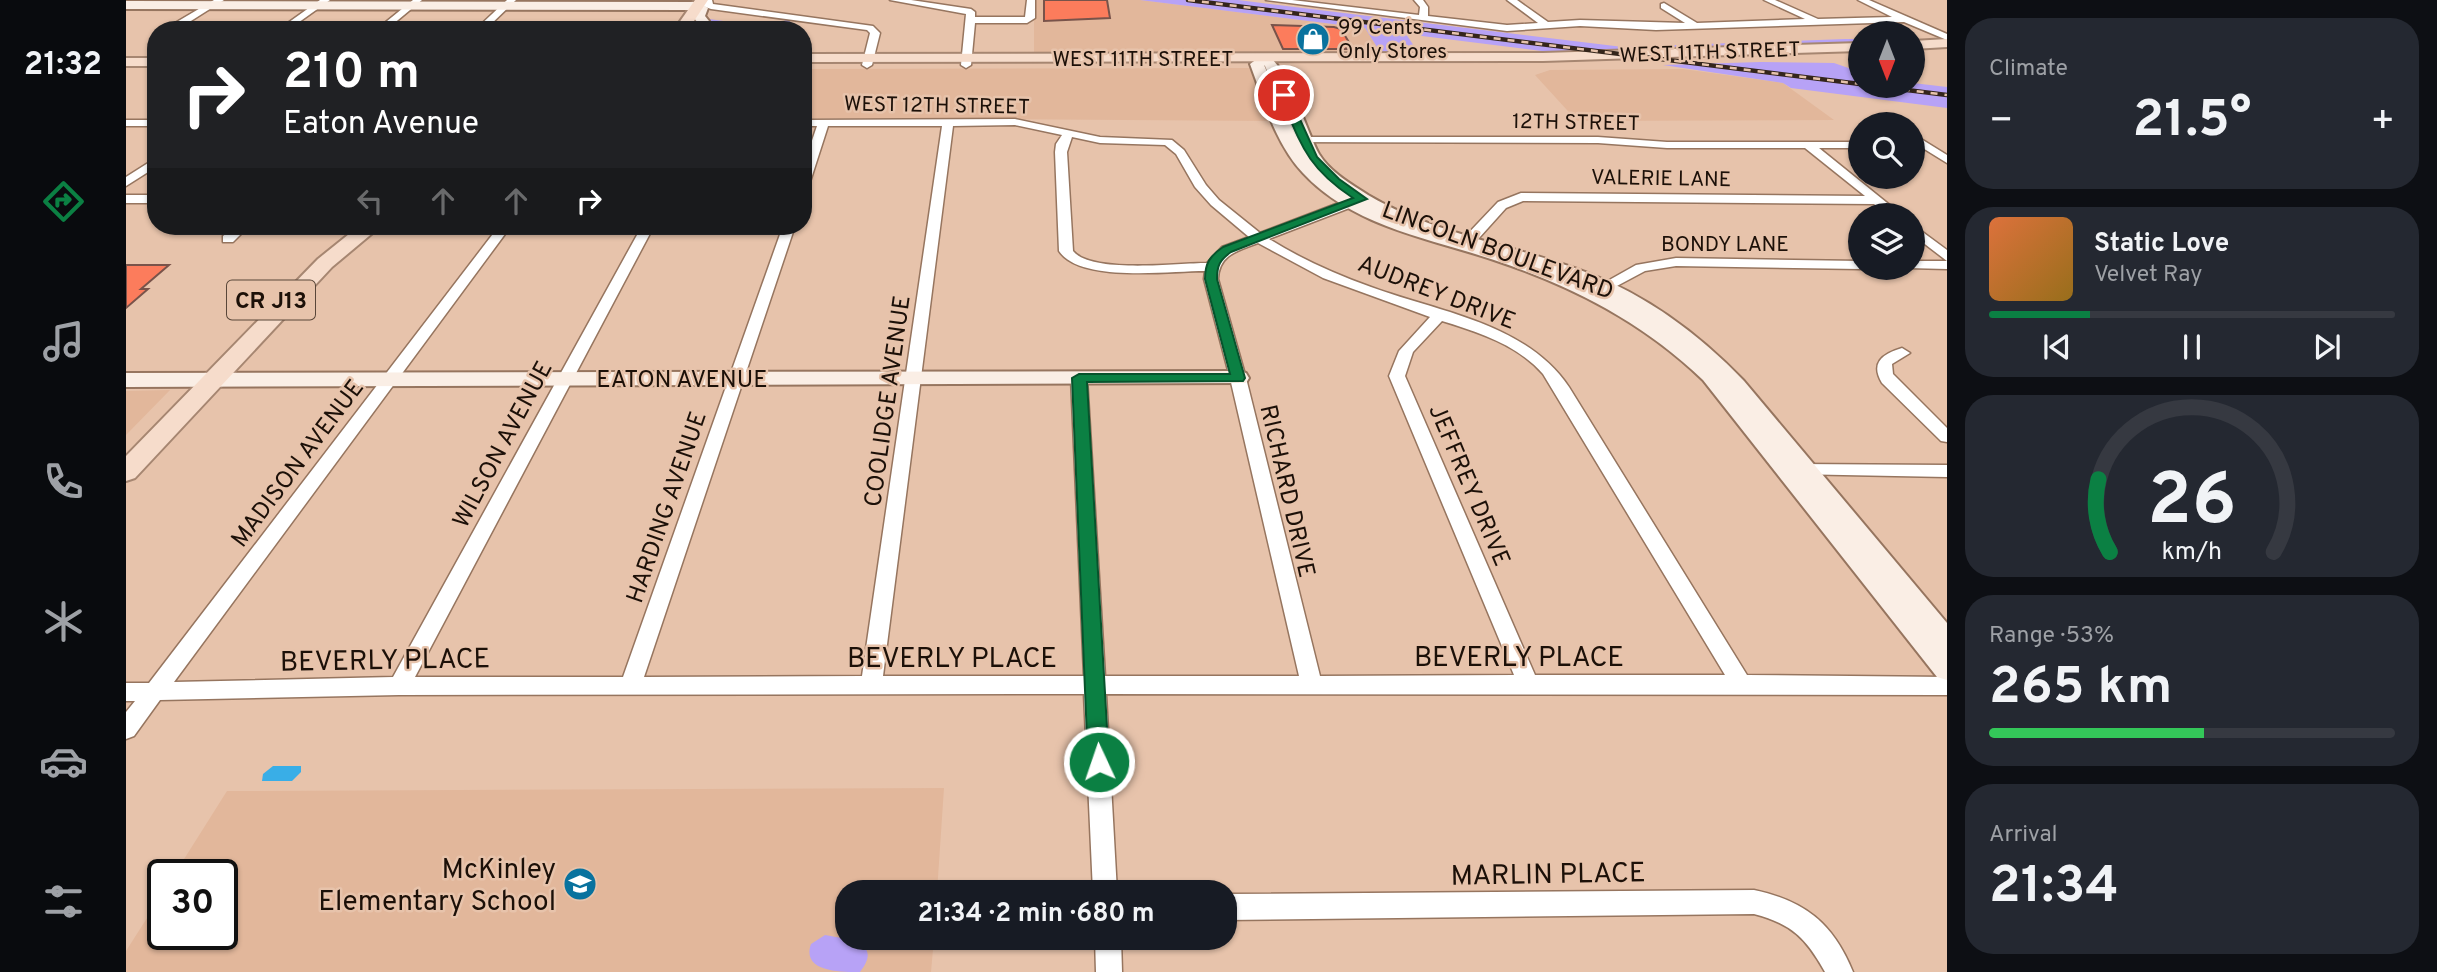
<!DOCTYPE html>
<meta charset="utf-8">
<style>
body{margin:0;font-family:Overpass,sans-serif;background:#242831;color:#f1f3f6;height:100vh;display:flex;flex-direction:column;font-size:26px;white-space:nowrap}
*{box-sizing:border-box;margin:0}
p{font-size:23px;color:#9ea1a6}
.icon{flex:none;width:38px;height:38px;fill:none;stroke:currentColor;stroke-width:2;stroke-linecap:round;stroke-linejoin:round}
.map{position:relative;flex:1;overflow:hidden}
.drawer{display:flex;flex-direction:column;gap:18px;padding:18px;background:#0d0f14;width:490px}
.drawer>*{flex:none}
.guide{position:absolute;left:21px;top:21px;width:665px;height:214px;border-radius:28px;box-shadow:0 2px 5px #0004;background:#202124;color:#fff;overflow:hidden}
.needle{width:46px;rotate:180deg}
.fabs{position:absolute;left:1722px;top:21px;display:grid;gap:14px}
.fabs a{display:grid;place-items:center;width:77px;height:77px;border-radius:50%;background:#171b24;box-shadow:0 2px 5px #0004;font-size:35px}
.speed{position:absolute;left:21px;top:859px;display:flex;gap:14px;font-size:35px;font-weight:700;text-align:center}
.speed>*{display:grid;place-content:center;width:91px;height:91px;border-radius:50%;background:#171b24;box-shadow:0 2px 5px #0004;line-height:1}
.speed .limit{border:4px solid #111;border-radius:10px;background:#fff;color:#111}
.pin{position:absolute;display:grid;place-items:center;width:60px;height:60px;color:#fff;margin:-30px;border:4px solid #fff;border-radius:50%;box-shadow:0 2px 7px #0007}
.me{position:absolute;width:77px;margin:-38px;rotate:357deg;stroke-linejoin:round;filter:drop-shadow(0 0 5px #0008)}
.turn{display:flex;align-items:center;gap:24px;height:147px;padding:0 21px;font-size:32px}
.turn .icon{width:91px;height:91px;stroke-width:2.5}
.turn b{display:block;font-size:49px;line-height:60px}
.lanes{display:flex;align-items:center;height:66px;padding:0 21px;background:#0003;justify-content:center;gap:35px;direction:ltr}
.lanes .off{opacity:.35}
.big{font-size:52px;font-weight:700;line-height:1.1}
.drawer .widget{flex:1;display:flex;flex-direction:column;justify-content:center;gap:10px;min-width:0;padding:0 24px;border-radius:28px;background:#242831}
.drawer .dial{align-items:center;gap:0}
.dial svg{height:182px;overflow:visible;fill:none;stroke:#363941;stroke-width:7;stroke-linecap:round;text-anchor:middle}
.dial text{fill:#f1f3f6;stroke:none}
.song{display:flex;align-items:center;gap:21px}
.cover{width:84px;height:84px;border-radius:10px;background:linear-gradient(135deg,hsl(20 70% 55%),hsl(40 70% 35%))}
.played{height:7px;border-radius:4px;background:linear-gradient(90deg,#0b8043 25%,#363941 25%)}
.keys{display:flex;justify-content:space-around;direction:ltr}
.heat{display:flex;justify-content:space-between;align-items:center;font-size:38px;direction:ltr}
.charge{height:10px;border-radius:5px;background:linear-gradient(90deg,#34c759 53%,#363941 0)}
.trip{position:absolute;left:709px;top:880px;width:402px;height:70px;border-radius:28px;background:#171b24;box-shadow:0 2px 5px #0004;font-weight:700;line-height:70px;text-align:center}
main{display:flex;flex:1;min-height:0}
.tabs{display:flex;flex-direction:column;width:126px;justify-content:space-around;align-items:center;background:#090b0e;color:#9ea1a6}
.tabs .icon{width:49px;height:49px}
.tabs .current{color:#0b8043}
.tabs b{font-size:32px;color:#f1f3f6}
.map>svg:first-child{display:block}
.built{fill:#e2b79b}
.green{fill:#b7a2f6}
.water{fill:#39aee7}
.building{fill:#fc7c5c;stroke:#79534a;stroke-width:2}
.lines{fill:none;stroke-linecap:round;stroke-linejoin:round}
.street-casing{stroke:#96755f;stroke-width:3}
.secondary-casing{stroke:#96755f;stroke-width:4}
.primary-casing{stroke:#a68671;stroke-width:4}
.street{fill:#fff;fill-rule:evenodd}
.secondary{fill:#faeee5;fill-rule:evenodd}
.primary{fill:#f6dccb;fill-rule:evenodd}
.rail-casing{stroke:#34251b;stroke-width:4.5}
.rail{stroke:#e7c3ab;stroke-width:2.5;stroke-dasharray:7;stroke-linecap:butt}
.route{fill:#0b8043;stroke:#07532c;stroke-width:2}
.labels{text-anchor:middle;stroke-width:5;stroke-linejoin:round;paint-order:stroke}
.far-poi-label{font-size:21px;fill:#1c1008;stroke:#e7c3ab;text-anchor:start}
.far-street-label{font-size:21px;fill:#1c1008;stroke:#e7c3ab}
.shield{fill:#e7c3ab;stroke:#594639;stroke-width:2}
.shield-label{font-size:23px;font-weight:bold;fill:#1c1008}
.street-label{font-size:24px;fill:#1c1008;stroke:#e7c3ab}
.near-street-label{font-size:28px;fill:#1c1008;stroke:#e7c3ab}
.near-poi-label{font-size:28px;fill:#1c1008;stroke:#e7c3ab;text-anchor:end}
</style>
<main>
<nav class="tabs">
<b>21:32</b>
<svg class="icon current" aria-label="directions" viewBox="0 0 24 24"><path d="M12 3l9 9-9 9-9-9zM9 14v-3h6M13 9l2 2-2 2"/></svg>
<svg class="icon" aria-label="music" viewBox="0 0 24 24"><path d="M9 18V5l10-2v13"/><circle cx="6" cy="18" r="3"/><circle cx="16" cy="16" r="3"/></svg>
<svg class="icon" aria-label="phone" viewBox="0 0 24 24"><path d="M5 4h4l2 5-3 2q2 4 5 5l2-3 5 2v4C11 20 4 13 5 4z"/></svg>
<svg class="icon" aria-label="climate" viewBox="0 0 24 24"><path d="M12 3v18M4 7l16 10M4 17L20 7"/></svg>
<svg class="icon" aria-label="car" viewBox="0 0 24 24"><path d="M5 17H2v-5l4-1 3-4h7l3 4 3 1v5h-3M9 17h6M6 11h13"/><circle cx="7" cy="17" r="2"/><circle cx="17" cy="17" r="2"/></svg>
<svg class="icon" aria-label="filters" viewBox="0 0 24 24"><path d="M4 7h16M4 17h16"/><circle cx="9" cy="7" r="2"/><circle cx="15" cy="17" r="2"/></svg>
</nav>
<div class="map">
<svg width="1821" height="972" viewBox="0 0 1821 972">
<rect width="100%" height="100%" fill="#e7c3ab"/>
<path class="built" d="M 908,0 L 1014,0 L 1239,28 L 1256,55 L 908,55 Z
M 1126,68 L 1137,102 L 1159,121 L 677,118 L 677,69 Z
M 1557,69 L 1657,83 L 1708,120 L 1451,121 L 1409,75 L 1424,70 Z
M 44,390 L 0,435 L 0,391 Z
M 818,788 L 811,892 L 721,892 L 721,938 L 808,938 L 805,972 L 0,972 L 0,951 L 37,893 L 37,934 L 96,934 L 96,875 L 48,875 L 101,791 Z"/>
<path class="green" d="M 1014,0 L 1112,0 L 1497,47 L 1719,39 L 1734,39 L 1734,44 L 1432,53 L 1280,34 L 1294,55 L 1256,55 L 1239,28 Z
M 663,18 L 669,18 L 654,28 L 660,30 L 577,30 L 583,19 L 646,28 Z
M 1635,62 L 1708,63 L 1734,72 L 1734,86 L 1787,86 L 1787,83 L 1821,87 L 1821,108 L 1665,88 L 1657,83 L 1537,65 Z
M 699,935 C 717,939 759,940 734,972 C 715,972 675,972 685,944 Z"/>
<path class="water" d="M 147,766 L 175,766 L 175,772 L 166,781 L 136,781 L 137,774 Z"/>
<path class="building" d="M 918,0 L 981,0 L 984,18 L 918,21 Z
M 1146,25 L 1208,27 L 1215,29 L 1224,44 L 1219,44 L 1221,49 L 1157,49 Z
M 0,265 L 43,265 L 15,289 L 22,289 L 0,308 Z"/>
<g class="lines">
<defs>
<path id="street" d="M 88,0 L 98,0 L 57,26 L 55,30 L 49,30 L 49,23 Z
M 194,0 L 204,0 L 162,30 L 152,30 Z
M 287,0 L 296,0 L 260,30 L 250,30 Z
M 381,0 L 390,0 L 359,30 L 349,30 Z
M 578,0 L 586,0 L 587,4 L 747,26 L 754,33 L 746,65 L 741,68 L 736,65 L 744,33 L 741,30 L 585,9 L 577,6 Z
M 764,0 L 785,0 L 845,9 L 849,12 L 849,17 L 899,17 L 901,0 L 909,0 L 909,18 L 901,23 L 849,23 L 845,65 L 840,68 L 835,65 L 840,14 Z
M 1140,0 L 1166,0 L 1293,15 L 1294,7 L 1288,0 L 1297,0 L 1302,7 L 1302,16 L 1381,25 L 1412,23 L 1381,0 L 1391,0 L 1422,22 L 1454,20 L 1559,23 L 1535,8 L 1535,4 L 1538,3 L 1571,23 L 1679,19 L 1638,0 L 1649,0 L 1692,19 L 1766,17 L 1732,0 L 1743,0 L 1821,34 L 1821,40 L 1778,22 L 1530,30 L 1454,26 L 1381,31 Z
M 1764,118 L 1774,124 L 1760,123 L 1760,119 Z
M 889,119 L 974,137 L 1046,140 L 1058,150 L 1080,185 L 1093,200 L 1134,233 L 1231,196 L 1239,196 L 1239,202 L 1143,239 C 1175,259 1209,274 1245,287 C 1313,312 1400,323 1443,387 L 1621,675 L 1821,677 L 1821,695 L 980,694 L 991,892 L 967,892 L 958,694 L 273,695 L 34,700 L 8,736 L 0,739 L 0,712 L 9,701 L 0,701 L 0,683 L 23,683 L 373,226 L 385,226 L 48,682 L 267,677 L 516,226 L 528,226 L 289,677 L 497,677 L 657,226 L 669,226 L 518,677 L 736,676 L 816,126 L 702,126 L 683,185 L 677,189 L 677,167 L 691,126 L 677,126 L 677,120 ZM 889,125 L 936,135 L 930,144 L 929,152 L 933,251 C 954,283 1043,271 1079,271 L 1078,279 L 1104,378 L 1173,676 L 979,676 L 961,378 L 953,373 L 945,378 L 958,676 L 757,676 L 827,126 ZM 946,137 L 974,143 L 1039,145 L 1050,154 L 1069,187 L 1085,205 L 1123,237 L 1096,247 L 1081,263 C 1051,263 966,274 947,251 L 941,152 ZM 1132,243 L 1197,278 L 1304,317 L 1273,351 L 1263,376 L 1388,675 L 1194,676 L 1120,378 L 1092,279 C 1093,254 1112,251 1132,243 ZM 1316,321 C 1352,332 1392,345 1417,374 L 1599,675 L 1409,675 L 1279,376 L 1287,352 Z
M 0,120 L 30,120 L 30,126 L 0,126 Z
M 1787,134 L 1821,155 L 1821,163 L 1787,142 Z
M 1164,137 L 1472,137 L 1541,142 L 1734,142 L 1734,148 L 1693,148 L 1776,215 L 1763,215 L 1748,204 L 1397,201 L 1380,208 L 1344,248 L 1334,248 L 1334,242 L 1372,202 L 1395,193 L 1739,196 L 1679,148 L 1541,148 L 1472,143 L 1160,142 L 1158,140 Z
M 30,158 L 30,167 L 0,186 L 0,177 Z
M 0,195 L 30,195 L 30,203 L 0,203 Z
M 1787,225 L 1821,250 L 1821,269 L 1782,268 L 1787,268 L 1787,261 L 1821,261 L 1787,235 Z
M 110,226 L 123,226 L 107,242 L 97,242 L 97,236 Z
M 1550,258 L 1734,261 L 1734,268 L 1739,268 L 1734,269 L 1550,266 L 1519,271 L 1474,295 L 1464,295 L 1462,292 L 1510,265 Z
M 1776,348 L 1784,353 L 1766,364 L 1767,374 L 1821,428 L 1821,442 L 1815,441 L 1756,383 C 1744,363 1756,354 1776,348 Z
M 1671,464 L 1821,465 L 1821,477 L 1665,474 L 1662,470 Z
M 1628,890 C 1679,901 1707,923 1727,972 L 1699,972 C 1680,938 1666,924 1628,914 L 1099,920 L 1099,894 Z
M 969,938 L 995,938 L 996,972 L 970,972 Z"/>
<path id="secondary" d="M 0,1 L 572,2 L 582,8 L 579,16 L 583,21 L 581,24 L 573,24 L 567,17 L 569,10 L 0,9 Z
M 1138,54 C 1160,60 1181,133 1193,154 C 1204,172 1225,184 1242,195 C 1309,235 1390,245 1462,273 C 1522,296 1574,335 1618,381 L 1821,623 L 1821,680 L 1811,677 L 1577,380 C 1517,322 1446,286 1368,260 C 1302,238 1226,226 1177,173 C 1149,143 1138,101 1124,64 ZM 1138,65 L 1139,66 L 1174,146 Z
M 1112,371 L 1120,373 L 1123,378 L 1120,383 L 0,387 L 0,373 Z"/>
<path id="primary" d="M 569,0 L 582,0 L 562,30 L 548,30 Z
M 1821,39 L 1821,47 L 1787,49 L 1787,41 Z
M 1734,43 L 1734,51 L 1417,61 L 677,62 L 677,54 L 1417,53 Z
M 0,58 L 30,58 L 30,66 L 0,66 Z
M 233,226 L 255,226 L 206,267 L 9,478 L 0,481 L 0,456 L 192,259 Z"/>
</defs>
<use href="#street" class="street-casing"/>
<use href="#secondary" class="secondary-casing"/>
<use href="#primary" class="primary-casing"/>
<use href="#street" class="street"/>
<use href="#secondary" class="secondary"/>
<use href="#primary" class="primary"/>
<defs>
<path id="rail" d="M 1062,0 L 1734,84
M 1749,86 L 1821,95"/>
</defs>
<use href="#rail" class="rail-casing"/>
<use href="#rail" class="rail"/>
</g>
<path class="route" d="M 1158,92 L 1163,95 L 1191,157 L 1213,179 L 1241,199 L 1105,252 C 1094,260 1091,265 1091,279 L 1119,378 L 1117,381 L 961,382 L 983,762 L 980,769 L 973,771 L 965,769 L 962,762 L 946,378 L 953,374 L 1104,374 L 1079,279 C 1079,263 1084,256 1097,247 L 1227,198 C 1180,167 1175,144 1154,95 Z"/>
<defs>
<symbol id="shop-disc" viewBox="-11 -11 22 22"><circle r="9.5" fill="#09729e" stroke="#e7c3ab"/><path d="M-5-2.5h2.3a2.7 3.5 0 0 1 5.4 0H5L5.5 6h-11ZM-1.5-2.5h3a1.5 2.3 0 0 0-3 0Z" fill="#fff"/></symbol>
<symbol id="school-disc" viewBox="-11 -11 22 22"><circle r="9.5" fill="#09729e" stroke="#e7c3ab"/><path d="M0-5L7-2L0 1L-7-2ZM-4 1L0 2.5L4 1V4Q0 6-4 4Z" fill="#fff"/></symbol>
</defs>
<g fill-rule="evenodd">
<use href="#shop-disc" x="1168" y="20" width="38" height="38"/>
<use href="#school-disc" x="435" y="865" width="38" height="38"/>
</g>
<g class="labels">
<g class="far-poi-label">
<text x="1212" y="34">99 Cents<tspan x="1212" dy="24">Only Stores</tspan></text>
</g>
<g class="far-street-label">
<text transform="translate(1584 52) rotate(-2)" y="7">WEST 11TH STREET</text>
<text x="1017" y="66">WEST 11TH STREET</text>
<text transform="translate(811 105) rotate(1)" y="7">WEST 12TH STREET</text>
<text transform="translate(1450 122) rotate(1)" y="7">12TH STREET</text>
<text transform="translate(1535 178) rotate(1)" y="7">VALERIE LANE</text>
<text x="1599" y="251">BONDY LANE</text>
</g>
<rect class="shield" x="101" y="280.5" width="88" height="39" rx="5"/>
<g class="shield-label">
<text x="145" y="308">CR J13</text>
</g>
<g class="street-label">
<text transform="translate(1372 250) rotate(20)" y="8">LINCOLN BOULEVARD</text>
<text transform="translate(1311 292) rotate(21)" y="8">AUDREY DRIVE</text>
<text x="556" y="387">EATON AVENUE</text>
<text transform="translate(761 401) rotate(-82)" y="8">COOLIDGE AVENUE</text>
<text transform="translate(376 444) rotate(-62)" y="8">WILSON AVENUE</text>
<text transform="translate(171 463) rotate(-53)" y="8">MADISON AVENUE</text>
<text transform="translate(1344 485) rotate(67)" y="8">JEFFREY DRIVE</text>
<text transform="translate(1162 491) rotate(77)" y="8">RICHARD DRIVE</text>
<text transform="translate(540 507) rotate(-71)" y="8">HARDING AVENUE</text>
</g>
<g class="near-street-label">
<text x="1393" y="666">BEVERLY PLACE</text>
<text x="826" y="667">BEVERLY PLACE</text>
<text transform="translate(259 659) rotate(-1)" y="10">BEVERLY PLACE</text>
<text transform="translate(1422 873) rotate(-1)" y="10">MARLIN PLACE</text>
</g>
<g class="near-poi-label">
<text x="430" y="878">McKinley<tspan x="430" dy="32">Elementary School</tspan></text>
</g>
</g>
</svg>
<div class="fabs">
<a><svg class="needle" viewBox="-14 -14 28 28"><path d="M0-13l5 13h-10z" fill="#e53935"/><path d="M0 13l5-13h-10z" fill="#9ea1a6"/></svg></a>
<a><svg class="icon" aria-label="search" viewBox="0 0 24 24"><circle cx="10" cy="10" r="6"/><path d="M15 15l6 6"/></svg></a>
<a><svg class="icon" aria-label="layers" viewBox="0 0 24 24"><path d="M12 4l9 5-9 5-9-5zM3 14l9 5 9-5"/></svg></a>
</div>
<div class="speed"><div class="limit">30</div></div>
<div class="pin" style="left:1158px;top:95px;background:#d93025"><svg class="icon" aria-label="arrive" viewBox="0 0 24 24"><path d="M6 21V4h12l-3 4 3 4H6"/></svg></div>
<svg class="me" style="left:973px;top:762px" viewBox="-20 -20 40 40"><circle r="17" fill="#0b8043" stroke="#fff" stroke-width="3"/><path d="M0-11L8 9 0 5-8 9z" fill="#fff"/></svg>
<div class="trip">21:34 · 2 min · 680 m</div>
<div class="guide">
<div class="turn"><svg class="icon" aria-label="right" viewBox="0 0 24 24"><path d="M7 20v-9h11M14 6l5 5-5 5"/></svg><div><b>210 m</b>Eaton Avenue</div></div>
<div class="lanes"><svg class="icon off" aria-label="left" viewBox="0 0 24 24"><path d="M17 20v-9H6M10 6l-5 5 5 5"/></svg><svg class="icon off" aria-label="ahead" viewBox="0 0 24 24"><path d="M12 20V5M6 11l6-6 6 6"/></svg><svg class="icon off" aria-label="ahead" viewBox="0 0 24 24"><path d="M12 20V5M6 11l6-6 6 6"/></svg><svg class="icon" aria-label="right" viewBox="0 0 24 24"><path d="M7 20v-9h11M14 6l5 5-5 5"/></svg></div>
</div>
</div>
<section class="drawer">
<div class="widget"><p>Climate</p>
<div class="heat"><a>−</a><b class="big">21.5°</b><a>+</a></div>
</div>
<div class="widget">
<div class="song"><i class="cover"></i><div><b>Static Love</b><p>Velvet Ray</p></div></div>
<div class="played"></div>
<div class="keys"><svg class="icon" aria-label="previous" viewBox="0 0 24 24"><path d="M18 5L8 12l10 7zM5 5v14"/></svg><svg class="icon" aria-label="pause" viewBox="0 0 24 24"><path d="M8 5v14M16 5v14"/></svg><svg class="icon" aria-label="next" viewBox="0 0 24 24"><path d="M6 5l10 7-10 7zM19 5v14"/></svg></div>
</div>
<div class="widget dial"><svg viewBox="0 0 100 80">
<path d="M14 69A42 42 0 1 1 86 69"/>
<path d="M14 69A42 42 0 0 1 9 37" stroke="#0b8043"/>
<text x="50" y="56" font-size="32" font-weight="700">26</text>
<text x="50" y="72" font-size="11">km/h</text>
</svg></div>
<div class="widget"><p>Range · 53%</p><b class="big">265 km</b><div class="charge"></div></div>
<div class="widget"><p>Arrival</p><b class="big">21:34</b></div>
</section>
</main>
